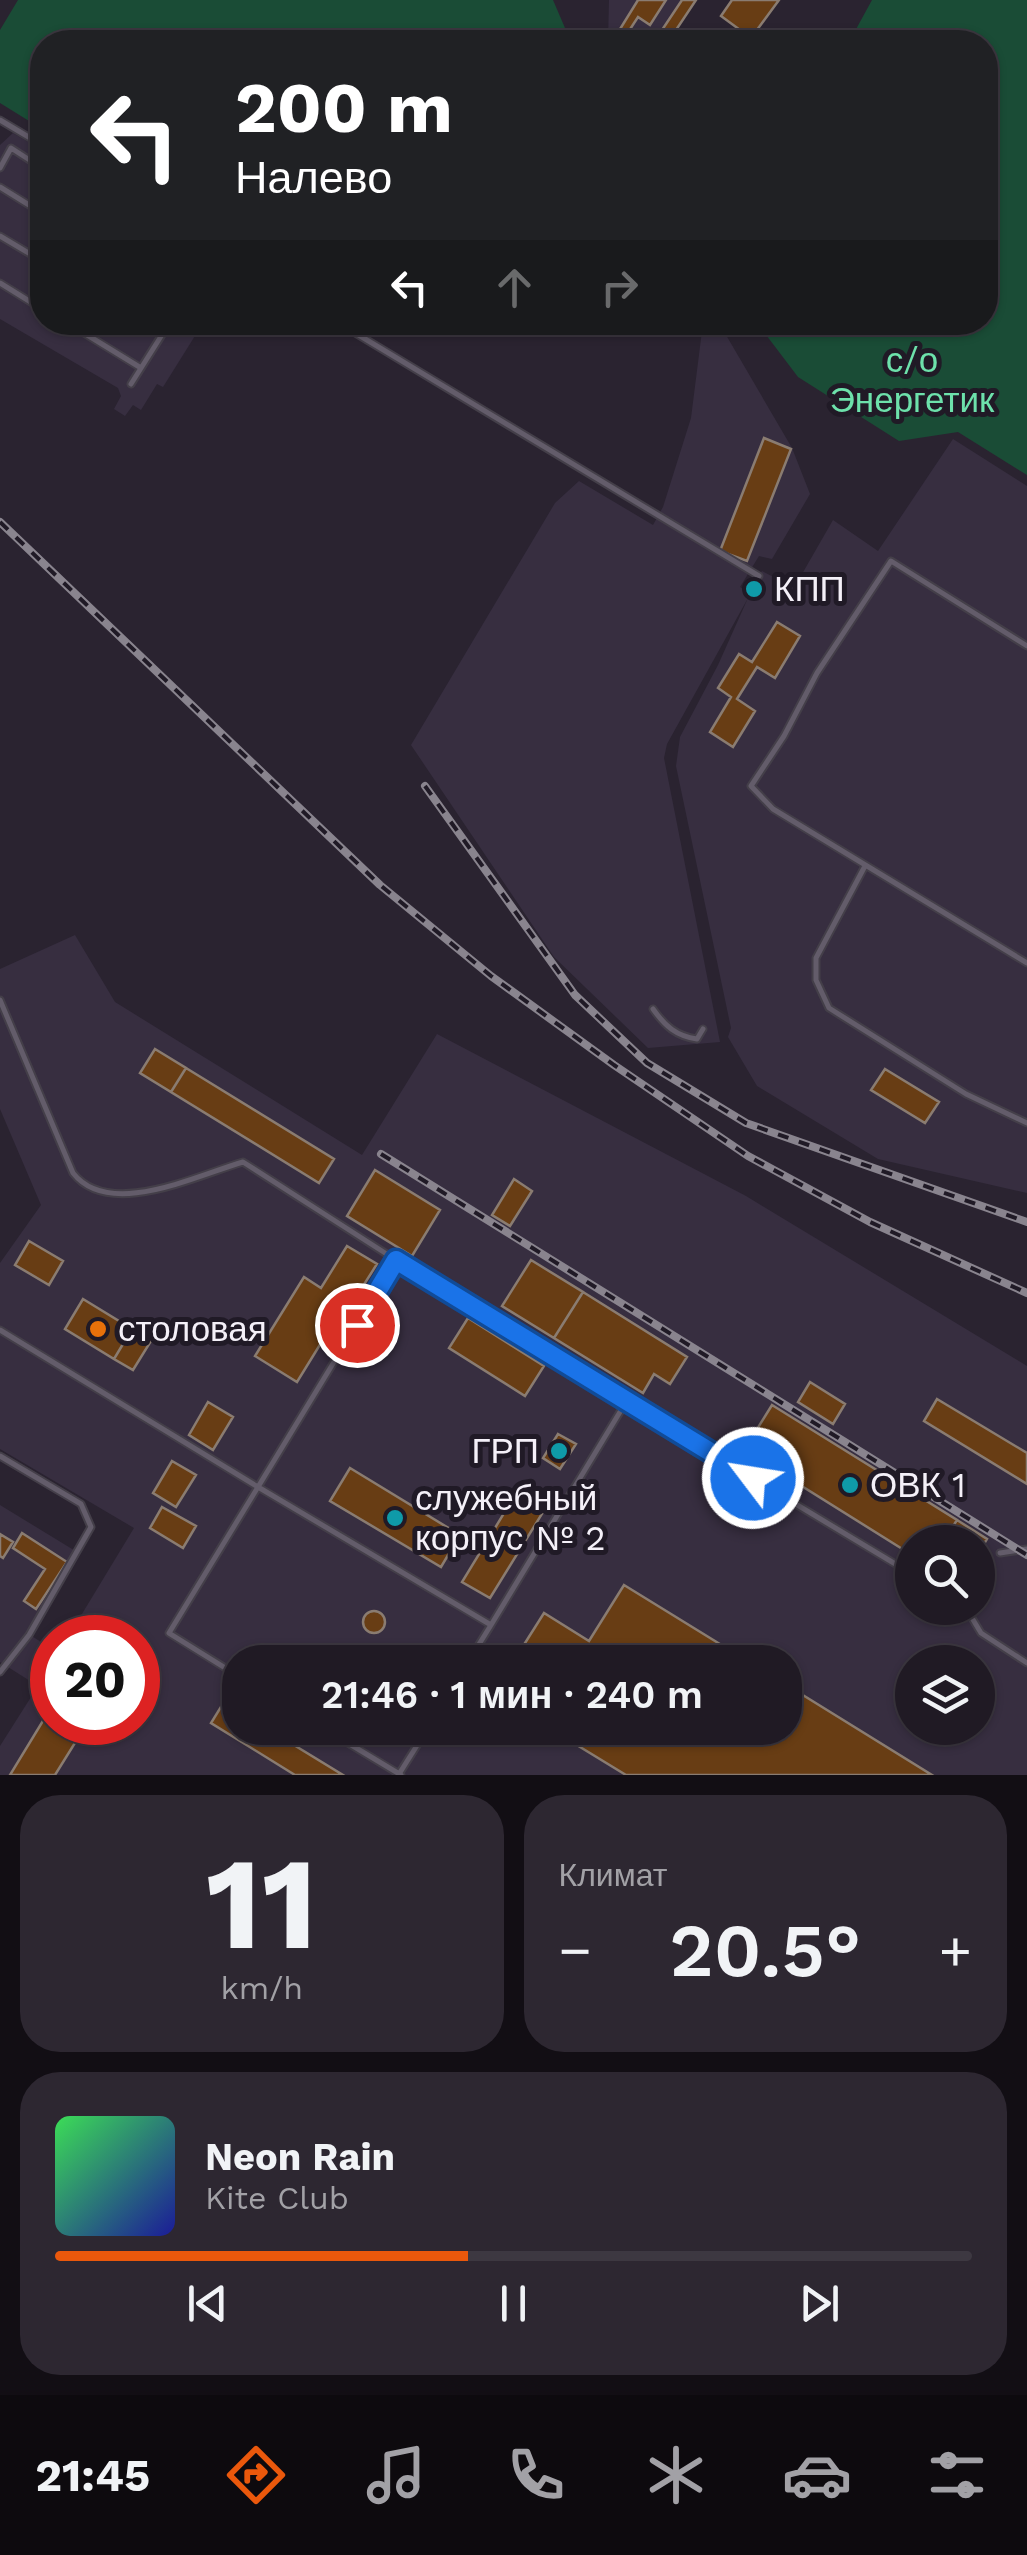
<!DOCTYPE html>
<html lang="ru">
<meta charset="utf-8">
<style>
body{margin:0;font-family:"Work Sans",sans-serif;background:#2d2731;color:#f1f3f6;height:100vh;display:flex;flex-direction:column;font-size:38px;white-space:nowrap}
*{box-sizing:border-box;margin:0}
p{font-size:32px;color:#a2a1a6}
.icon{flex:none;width:55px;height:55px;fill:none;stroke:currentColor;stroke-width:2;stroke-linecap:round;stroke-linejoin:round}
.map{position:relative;height:1775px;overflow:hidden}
.details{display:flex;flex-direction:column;gap:20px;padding:20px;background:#120e14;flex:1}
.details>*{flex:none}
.top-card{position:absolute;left:30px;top:30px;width:968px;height:305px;border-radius:40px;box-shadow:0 2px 8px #0004,0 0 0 2px #3d3841;background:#202124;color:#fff;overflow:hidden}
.fabs{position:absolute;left:895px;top:1525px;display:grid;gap:20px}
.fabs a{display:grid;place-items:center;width:100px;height:100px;border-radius:50%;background:#201a24;box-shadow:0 2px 8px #0004,0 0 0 2px #3d3841;font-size:50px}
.speed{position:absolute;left:30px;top:1615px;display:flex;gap:20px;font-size:50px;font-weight:700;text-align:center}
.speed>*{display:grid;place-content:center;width:130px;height:130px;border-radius:50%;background:#201a24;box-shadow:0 2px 8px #0004,0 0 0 2px #3d3841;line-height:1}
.speed .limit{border:15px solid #d22;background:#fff;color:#111}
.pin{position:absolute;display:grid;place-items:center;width:85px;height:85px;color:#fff;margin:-42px;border:5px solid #fff;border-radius:50%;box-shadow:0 2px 10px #0007}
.me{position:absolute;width:110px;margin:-55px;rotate:301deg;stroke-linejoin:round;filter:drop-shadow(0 0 8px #0008)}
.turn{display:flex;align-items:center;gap:35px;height:210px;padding:0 40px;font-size:45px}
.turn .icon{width:130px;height:130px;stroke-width:2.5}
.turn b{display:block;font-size:70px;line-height:85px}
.lanes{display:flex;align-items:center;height:95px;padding:0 40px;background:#0003;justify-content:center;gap:50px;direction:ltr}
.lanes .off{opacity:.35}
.big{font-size:75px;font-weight:600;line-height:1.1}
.details .widget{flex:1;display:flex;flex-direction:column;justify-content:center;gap:15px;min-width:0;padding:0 35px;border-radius:40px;background:#2d2731}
.details .dial{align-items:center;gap:0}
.dial b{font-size:130px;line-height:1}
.song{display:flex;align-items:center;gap:30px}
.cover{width:120px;height:120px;border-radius:15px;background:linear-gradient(135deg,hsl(130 70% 55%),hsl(240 70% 35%))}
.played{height:10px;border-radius:5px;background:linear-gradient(90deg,#ea580c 45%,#3d3841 45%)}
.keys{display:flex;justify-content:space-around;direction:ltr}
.heat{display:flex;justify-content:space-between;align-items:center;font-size:55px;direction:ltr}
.details .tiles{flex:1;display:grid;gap:20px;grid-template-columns:1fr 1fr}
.widget:last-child{grid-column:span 2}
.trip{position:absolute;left:222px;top:1645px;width:580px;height:100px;border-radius:40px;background:#201a24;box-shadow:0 2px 8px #0004,0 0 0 2px #3d3841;font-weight:600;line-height:100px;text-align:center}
.dock{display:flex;height:160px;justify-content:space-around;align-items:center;background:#0d0a0e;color:#a2a1a6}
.dock .icon{width:70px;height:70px}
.dock .selected{color:#ea580c}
.dock b{font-size:45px;color:#f1f3f6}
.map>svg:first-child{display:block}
.built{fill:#372e40;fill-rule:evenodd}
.green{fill:#1a4c36}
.building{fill:#683d14;stroke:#8a7c71;stroke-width:2.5}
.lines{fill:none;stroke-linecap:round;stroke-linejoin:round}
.lane-casing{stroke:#443f49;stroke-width:9}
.lane{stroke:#635c6a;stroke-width:5}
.rail-casing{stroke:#89848e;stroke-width:8}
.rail{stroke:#201a26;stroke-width:4;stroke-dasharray:11;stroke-linecap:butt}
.route-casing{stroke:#114b97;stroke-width:25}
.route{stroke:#1a73e8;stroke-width:18}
.culture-dot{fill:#0f9aa8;stroke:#201a26;stroke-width:4}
.food-dot{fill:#e8710a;stroke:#201a26;stroke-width:4}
.labels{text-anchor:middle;stroke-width:10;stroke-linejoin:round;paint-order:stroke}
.park-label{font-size:35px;fill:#6de1ab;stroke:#201a26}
.poi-label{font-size:35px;fill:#f4f0f8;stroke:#201a26;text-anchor:start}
</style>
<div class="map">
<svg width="1027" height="1775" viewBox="0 0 1027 1775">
<rect width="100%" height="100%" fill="#2a2330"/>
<path class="built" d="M 609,0 L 696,0 L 669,42 L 608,42 Z
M 13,133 L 42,150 L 42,322 L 203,323 L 163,387 L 157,384 L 141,410 L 133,405 L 125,416 L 114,409 L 121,396 L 118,388 L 0,319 L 0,145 Z
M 703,323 L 719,323 L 792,448 L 810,494 L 772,559 L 759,556 L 740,587 L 747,592 L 762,571 L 794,588 L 833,520 L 878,551 L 953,439 L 1027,486 L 1027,1193 L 878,1159 L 757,1086 L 728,1037 L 731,1028 L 676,766 L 680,737 L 718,665 L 748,598 L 667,744 L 664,758 L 720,1042 L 648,1048 L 554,957 L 411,745 L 555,503 L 579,481 L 653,525 L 663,507 L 691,418 Z
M 75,935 L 115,1002 L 362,1155 L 437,1034 L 746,1196 L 1027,1366 L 1027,1775 L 0,1775 L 0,1746 L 38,1686 L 0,1662 L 0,1505 L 77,1552 L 27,1633 L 52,1649 L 52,1722 L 138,1722 L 138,1638 L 68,1637 L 134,1528 L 0,1449 L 0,1263 L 41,1205 L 0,1109 L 0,969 ZM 912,1542 L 978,1542 L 978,1608 L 912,1608 ZM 240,1662 L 785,1662 L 785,1728 L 240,1728 ZM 912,1662 L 978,1662 L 978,1728 L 912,1728 Z"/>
<path class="green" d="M 18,0 L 553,0 L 571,42 L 42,42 L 42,129 L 0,103 L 0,30 Z
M 872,0 L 1027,0 L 1027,475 L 958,432 L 899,441 L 798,377 L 757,323 L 985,322 L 985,42 L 849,42 Z"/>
<path class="building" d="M 638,0 L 666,0 L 650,25 L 638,17 L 623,40 L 627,42 L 612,42 Z
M 682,0 L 696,0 L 668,42 L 654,42 Z
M 732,0 L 779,0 L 751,38 L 721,16 Z
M 764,438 L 791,449 L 747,561 L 720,551 Z
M 777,622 L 800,636 L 775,678 L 757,667 L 737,699 L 755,711 L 733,747 L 710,732 L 731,697 L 718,688 L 739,654 L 752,662 Z
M 155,1049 L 186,1068 L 171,1092 L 140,1073 Z
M 186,1068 L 334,1159 L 319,1183 L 171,1092 Z
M 885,1069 L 939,1102 L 925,1123 L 871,1090 Z
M 375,1170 L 440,1210 L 412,1256 L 347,1216 Z
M 514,1179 L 532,1191 L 510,1226 L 492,1215 Z
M 29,1241 L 63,1261 L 49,1285 L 15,1265 Z
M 347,1246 L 377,1264 L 351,1305 L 339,1298 L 319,1331 L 326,1335 L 297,1382 L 255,1356 L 304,1277 L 321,1288 Z
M 531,1260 L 583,1292 L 554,1338 L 502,1306 Z
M 583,1292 L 687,1357 L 670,1384 L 654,1374 L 643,1393 L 554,1338 Z
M 83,1299 L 132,1329 L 114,1359 L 65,1329 Z
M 468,1318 L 544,1366 L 525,1396 L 449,1348 Z
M 132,1329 L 151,1341 L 133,1370 L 114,1359 Z
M 810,1382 L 845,1404 L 833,1424 L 798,1402 Z
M 937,1399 L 1027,1453 L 1027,1484 L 924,1421 Z
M 208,1402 L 233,1417 L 213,1450 L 189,1435 Z
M 772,1405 L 957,1520 L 943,1542 L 912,1542 L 912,1555 L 744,1450 Z
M 558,1434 L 576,1444 L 560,1469 L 543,1458 Z
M 172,1461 L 196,1475 L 176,1507 L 153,1493 Z
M 350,1468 L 460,1535 L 441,1567 L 330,1501 Z
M 520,1487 L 548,1504 L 490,1598 L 462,1582 Z
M 162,1507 L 196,1526 L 183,1548 L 150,1528 Z
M 957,1520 L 987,1539 L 978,1554 L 978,1542 L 943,1542 Z
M 22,1533 L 67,1562 L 36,1609 L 24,1601 L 45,1569 L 13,1548 Z
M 0,1534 L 13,1542 L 3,1558 L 0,1556 Z
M 624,1585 L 749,1662 L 513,1662 L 544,1613 L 589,1641 Z
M363 1622a11 11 0 1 1 22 0a11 11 0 1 1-22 0Z
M 785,1684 L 932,1775 L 626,1775 L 549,1728 L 785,1728 Z
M 224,1702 L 240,1712 L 240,1728 L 266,1728 L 343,1775 L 295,1775 L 211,1723 Z
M 52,1706 L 52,1722 L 88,1722 L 55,1775 L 10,1775 Z"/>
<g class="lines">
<defs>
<path id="lane" d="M 0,120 L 42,145
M 0,168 L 11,148 L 42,168
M 0,187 L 42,213
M 0,236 L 42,261
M 0,283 L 42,309
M 66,322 L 141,368
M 145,322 L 163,333
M 337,322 L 759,576
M 131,384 L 170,322
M 1027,646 L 891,561 L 817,673 L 784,736 L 751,786 L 773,809 L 1027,963
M 865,866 L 816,958 L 816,980 L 829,1008 L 966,1094 L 1027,1123
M 0,1000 L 73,1173 C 109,1219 195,1176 243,1162 L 396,1260
M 653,1009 C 665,1026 676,1036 697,1039 L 703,1029
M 0,1330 L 258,1487 L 396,1260 L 626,1402
M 0,1456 L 81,1504 L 91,1527 L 29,1635 L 0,1672
M 1000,1553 L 1027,1549
M 966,1608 L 981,1633 L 1027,1663
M 491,1625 L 626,1402 L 912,1574
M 240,1677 L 169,1633 L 258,1487 L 491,1625 L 468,1662
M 323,1728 L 401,1775
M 399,1774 L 428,1728"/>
</defs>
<use href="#lane" class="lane-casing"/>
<use href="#lane" class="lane"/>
<defs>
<path id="rail" d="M 0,522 L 380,885 L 491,976 L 614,1065 L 748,1156 L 870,1222 L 1027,1293
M 425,786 L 575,995 L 647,1063 L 746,1123 L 1027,1222
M 381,1154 L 1027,1555"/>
</defs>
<use href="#rail" class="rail-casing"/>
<use href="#rail" class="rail"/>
</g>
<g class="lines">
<defs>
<path id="route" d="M 357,1325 L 396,1260 L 753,1478"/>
</defs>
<use href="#route" class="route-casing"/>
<use href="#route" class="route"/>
</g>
<g class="culture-dot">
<circle cx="754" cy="589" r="10"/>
<circle cx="559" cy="1451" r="10"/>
<circle cx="850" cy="1485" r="10"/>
<circle cx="395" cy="1518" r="10"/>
</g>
<circle class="food-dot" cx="98" cy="1329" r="10"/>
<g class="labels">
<g class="park-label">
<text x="912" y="372">с/о<tspan x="912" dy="40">Энергетик</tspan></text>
</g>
<g class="poi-label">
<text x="774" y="601">КПП</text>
<text x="118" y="1341">столовая</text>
<text x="539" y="1463" text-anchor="end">ГРП</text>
<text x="870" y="1497">ОВК 1</text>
<text x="415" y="1510">служебный<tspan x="415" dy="40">корпус № 2</tspan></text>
</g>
</g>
</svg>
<div class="fabs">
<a><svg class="icon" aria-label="search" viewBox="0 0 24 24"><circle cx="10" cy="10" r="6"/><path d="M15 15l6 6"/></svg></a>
<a><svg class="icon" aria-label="layers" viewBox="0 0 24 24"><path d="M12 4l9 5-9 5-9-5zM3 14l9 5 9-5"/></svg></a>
</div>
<div class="speed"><div class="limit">20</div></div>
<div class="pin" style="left:357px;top:1325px;background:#d93025"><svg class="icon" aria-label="arrive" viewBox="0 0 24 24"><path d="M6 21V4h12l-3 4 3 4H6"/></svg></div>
<svg class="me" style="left:753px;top:1478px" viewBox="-20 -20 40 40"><circle r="17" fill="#1a73e8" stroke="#fff" stroke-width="3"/><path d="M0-11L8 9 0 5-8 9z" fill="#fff"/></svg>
<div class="trip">21:46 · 1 мин · 240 m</div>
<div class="top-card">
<div class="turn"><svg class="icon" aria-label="left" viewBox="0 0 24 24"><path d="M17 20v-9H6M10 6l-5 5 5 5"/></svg><div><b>200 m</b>Налево</div></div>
<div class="lanes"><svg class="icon" aria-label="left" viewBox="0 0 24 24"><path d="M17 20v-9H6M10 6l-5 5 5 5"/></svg><svg class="icon off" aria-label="ahead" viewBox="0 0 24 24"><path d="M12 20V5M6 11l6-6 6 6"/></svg><svg class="icon off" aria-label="right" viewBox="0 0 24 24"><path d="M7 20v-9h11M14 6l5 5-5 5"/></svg></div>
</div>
</div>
<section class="details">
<div class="tiles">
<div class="widget dial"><b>11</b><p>km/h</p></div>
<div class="widget"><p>Климат</p>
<div class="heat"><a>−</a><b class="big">20.5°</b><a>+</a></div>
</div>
<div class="widget">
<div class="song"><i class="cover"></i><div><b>Neon Rain</b><p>Kite Club</p></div></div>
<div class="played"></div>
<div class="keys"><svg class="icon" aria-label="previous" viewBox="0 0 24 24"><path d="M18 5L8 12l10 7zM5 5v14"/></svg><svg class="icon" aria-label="pause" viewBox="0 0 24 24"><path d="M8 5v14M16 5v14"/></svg><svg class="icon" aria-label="next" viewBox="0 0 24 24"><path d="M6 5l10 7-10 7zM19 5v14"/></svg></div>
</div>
</div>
</section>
<nav class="dock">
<b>21:45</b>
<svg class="icon selected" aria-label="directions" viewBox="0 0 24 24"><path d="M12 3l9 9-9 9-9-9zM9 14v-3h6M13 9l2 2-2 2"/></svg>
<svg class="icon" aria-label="music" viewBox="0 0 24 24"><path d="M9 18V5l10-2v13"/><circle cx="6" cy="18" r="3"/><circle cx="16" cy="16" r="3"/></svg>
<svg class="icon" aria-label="phone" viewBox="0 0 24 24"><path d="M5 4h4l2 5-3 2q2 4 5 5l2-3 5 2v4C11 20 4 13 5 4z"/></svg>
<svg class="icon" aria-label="climate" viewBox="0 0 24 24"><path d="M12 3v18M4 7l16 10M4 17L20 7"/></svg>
<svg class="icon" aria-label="car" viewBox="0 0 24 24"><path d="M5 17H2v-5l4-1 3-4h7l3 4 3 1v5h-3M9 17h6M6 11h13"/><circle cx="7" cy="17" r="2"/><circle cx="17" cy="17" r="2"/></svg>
<svg class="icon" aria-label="filters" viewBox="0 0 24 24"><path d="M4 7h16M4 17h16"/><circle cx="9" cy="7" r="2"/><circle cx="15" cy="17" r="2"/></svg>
</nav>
